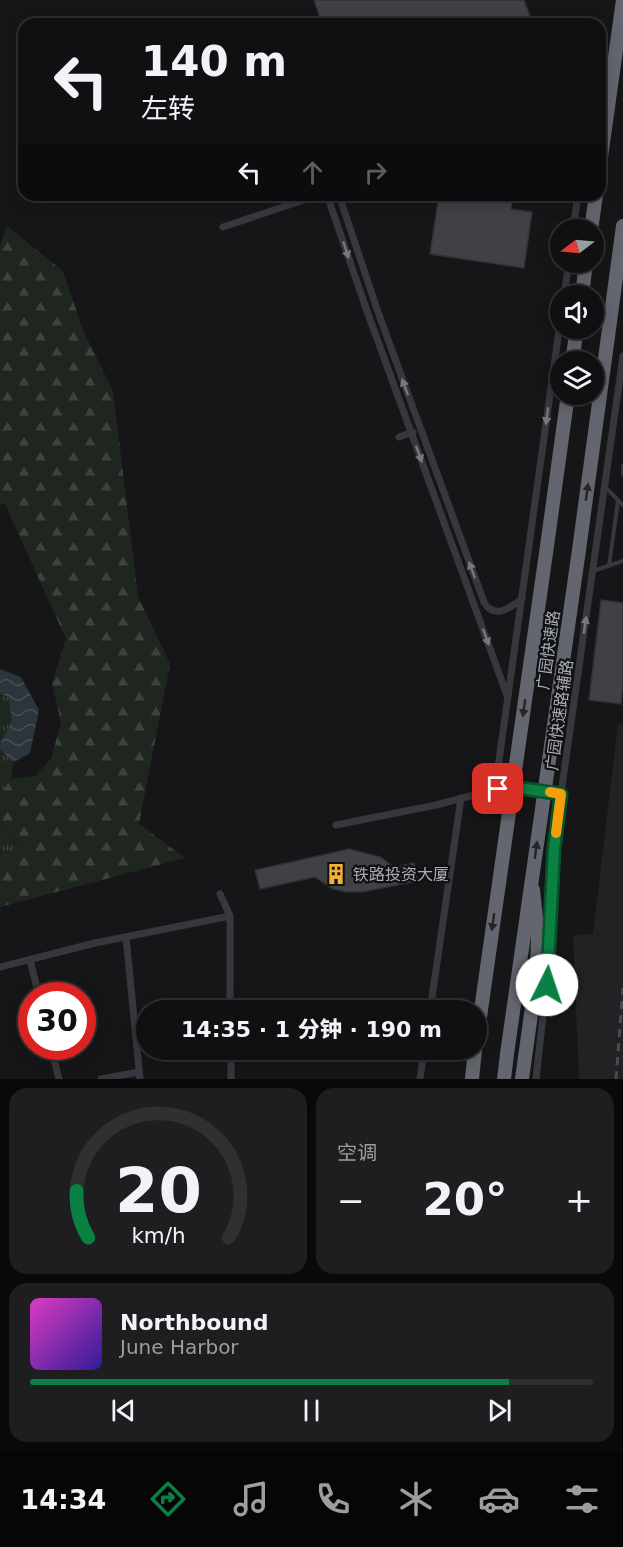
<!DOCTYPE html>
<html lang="zh">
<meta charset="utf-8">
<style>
body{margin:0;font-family:"DejaVu Sans","Noto Sans SC",sans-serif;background:#1e1e20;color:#f1f3f6;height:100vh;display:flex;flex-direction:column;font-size:22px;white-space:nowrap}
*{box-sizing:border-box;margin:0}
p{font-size:20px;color:#9c9d9f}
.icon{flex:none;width:33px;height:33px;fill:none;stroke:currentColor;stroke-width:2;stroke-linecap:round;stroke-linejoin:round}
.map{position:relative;height:1079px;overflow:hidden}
.drawer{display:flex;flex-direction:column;gap:9px;padding:9px;background:#09090a;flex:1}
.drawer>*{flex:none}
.banner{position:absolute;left:18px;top:18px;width:588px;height:183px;border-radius:18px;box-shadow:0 3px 15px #0003,0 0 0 2px #303032;background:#101012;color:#f1f3f6;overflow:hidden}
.needle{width:39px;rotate:254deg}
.tools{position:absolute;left:550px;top:219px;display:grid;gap:12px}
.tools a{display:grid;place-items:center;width:54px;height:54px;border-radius:50%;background:#101012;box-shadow:0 3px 15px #0003,0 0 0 2px #303032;font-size:30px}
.speed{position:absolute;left:18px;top:982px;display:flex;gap:12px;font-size:30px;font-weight:700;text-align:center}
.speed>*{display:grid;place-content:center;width:78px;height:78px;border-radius:50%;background:#101012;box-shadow:0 3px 15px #0003,0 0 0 2px #303032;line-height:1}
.speed .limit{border:9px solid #d22;background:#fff;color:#111}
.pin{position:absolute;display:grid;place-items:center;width:51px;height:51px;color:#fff;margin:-26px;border-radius:12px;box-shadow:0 3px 9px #0006}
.me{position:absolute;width:66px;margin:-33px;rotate:4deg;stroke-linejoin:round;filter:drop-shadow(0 0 4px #0008)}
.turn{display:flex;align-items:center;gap:21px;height:126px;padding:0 24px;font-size:27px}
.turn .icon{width:78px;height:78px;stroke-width:2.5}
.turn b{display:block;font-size:42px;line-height:51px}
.lanes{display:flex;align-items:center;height:57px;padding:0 24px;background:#0003;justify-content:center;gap:30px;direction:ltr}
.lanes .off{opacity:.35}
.big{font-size:45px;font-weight:800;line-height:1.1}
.drawer .card{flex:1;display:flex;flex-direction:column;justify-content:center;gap:9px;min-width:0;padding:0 21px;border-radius:18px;background:#1e1e20}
.drawer .dial{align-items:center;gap:0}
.dial svg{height:156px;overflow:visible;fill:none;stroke:#303032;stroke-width:7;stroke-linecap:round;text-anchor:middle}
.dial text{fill:#f1f3f6;stroke:none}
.song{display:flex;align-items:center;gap:18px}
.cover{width:72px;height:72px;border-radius:9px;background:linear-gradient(135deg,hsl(310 70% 55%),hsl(250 70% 35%))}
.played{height:6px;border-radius:3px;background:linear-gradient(90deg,#0b8043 85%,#303032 85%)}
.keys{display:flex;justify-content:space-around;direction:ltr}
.heat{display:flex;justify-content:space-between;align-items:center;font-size:33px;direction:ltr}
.drawer .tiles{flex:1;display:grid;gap:9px;grid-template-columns:1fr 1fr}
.card:last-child{grid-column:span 2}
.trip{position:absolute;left:136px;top:1000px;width:351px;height:60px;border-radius:30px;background:#101012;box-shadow:0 3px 15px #0003,0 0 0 2px #303032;font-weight:800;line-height:60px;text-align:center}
.tabs{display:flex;height:96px;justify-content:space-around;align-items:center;background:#060607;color:#9c9d9f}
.tabs .icon{width:42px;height:42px}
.tabs .on{color:#0b8043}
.tabs b{font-size:27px;color:#f1f3f6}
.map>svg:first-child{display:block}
.built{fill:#222225}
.grass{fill:url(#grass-tufts)}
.forest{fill:url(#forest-firs)}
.water{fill:url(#water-waves)}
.building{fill:#404145;stroke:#303034;stroke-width:1.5}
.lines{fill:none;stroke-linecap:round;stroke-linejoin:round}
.lane{stroke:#37383d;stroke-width:4}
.street{stroke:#37383d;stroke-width:7}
.highway{stroke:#63666e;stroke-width:14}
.rail{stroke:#4a4c52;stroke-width:3;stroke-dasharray:8 6;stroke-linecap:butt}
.highway-bridge{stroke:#63666e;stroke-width:14}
.oneway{fill:#757881}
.oneway2{fill:#26262a}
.route-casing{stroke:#07532c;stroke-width:15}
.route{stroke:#0b8043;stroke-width:10}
.slow{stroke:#f59e0b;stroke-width:10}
.labels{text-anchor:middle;stroke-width:4.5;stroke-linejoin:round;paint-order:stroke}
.street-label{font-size:16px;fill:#a8adb8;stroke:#111113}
.poi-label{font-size:16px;fill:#a8adb8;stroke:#111113;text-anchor:start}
</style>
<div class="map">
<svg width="623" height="1079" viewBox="0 0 623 1079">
<defs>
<pattern id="grass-tufts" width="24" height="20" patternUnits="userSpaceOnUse" patternTransform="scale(1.5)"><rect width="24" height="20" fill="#1e261f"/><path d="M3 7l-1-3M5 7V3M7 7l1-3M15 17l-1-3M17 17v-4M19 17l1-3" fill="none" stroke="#3c433d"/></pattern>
<pattern id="forest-firs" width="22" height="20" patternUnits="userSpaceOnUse" patternTransform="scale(1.5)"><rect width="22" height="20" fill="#1e261f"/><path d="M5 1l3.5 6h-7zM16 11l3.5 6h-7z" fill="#3c433d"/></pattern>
<pattern id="water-waves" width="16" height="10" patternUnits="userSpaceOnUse" patternTransform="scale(1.5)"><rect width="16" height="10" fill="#2c353c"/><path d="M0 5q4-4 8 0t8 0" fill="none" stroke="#485056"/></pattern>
</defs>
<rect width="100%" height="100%" fill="#161618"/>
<path class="built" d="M 618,724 L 623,725 L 623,1079 L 579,1079 L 573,935 L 593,934 Z"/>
<path class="grass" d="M 0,693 L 8,696 L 12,720 L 0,744 Z
M 0,750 L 14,762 L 10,785 L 0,797 Z
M 0,817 L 18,849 L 0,853 Z"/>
<path class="forest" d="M 7,226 L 63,271 L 83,330 L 113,391 L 138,596 L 170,664 L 139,824 L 185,858 L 0,907 L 0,854 L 18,848 L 0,817 L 0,795 L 11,779 L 35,776 L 51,759 L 61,723 L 52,683 L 66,639 L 5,504 L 0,505 L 0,246 Z"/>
<path class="water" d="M 0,669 L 21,677 L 39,710 L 30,753 L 14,762 L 0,750 L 0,744 L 12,720 L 8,697 L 0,693 Z"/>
<path class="building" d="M 314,0 L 524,0 L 533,24 L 322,24 Z
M 439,195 L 513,195 L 511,209 L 532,212 L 524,268 L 430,254 Z
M 601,600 L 623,603 L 623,685 L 621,704 L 589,700 Z
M 349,849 L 380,857 L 394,867 L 414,863 L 418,881 L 362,892 L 346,892 L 333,889 L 315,877 L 260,889 L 255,870 Z"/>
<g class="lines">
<path class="lane" d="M 600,63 L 610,63
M 623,466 L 623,475
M 605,487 L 623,505
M 609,566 L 618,501
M 593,571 L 623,561"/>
<path class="street" d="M 327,195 L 368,314 L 508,698
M 339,195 L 378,312 L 484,602 C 494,620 510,608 522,599
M 223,227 L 319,195
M 573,230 L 578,195
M 564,296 L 569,262
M 399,437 L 413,432
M 495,789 L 561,316
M 336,825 L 436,805 L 505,787 L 561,794
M 220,894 L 230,916 L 230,1011
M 126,937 L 140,1079
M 30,960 L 39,996
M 0,967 L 95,943 L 230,916
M 430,1011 L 461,798
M 51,1047 L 59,1079
M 231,1050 L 231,1079
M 101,1079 L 139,1072
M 420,1079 L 424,1050
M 536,1079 L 547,980 L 555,836 L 623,356"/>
<path class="highway" d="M 600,164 L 623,0
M 591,230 L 596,195
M 582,296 L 586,262
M 572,362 L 577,328
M 547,546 L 568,394
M 579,550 L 623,226
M 472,1079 L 475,1050
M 504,1079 L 507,1054
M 522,1079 L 537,971 L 538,938 L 533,890"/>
<path class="rail" d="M 616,1079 L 623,988"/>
<path class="highway-bridge" d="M 477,1038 L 547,546
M 507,1054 L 579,550"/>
</g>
<defs><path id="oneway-solid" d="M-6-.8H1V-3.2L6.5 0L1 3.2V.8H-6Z" transform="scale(1.5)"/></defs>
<g class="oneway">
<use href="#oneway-solid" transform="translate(346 250) rotate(72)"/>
<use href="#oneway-solid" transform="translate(405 387) rotate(-110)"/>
<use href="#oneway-solid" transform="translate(547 416) rotate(98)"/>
<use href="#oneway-solid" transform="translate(419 454) rotate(70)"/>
<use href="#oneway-solid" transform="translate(472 570) rotate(-110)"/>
<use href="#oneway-solid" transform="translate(585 625) rotate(-82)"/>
<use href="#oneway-solid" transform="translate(486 637) rotate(70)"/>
</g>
<g class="oneway2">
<use href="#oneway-solid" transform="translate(587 492) rotate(-82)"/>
<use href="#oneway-solid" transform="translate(524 708) rotate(98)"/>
<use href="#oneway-solid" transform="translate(536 850) rotate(-82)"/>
<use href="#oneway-solid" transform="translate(493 922) rotate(98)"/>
</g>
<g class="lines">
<defs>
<path id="route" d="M 498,789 L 519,788 L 561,794 L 554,849 L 547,985"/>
</defs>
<use href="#route" class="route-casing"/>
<use href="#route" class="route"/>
<path class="slow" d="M 550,792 L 561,794 L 556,833"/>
</g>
<defs>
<symbol id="building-bare" viewBox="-9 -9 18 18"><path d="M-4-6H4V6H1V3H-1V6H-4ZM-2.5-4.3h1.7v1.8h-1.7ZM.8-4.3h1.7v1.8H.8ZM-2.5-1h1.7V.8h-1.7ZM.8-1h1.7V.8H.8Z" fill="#f2b134" stroke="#111113" stroke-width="2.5" paint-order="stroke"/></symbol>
</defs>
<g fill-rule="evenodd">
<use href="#building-bare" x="321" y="859" width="30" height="30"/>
</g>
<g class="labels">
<g class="street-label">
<text transform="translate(548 650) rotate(-82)" y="6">广园快速路</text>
<text transform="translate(559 715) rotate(-82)" y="6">广园快速路辅路</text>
</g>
<g class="poi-label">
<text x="353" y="880">铁路投资大厦</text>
</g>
</g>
</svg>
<div class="tools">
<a><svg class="needle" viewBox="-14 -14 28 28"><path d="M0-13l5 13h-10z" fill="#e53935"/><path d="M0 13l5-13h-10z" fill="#9c9d9f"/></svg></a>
<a><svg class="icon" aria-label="sound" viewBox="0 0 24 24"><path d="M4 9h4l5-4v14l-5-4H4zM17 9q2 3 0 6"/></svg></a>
<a><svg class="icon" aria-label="layers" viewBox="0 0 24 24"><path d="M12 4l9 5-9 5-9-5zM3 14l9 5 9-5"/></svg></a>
</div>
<div class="speed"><div class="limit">30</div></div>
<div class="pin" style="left:498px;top:789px;background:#d93025"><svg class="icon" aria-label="arrive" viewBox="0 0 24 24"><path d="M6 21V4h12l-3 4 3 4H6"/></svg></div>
<svg class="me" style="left:547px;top:985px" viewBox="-20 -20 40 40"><circle r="19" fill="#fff"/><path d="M0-13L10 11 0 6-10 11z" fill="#0b8043"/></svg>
<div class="trip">14:35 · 1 分钟 · 190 m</div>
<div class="banner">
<div class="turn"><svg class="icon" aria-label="left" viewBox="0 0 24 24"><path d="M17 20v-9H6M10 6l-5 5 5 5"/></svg><div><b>140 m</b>左转</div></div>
<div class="lanes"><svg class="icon" aria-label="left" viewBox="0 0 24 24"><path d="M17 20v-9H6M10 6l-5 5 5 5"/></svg><svg class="icon off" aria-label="ahead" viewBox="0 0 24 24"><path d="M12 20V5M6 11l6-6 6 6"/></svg><svg class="icon off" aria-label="right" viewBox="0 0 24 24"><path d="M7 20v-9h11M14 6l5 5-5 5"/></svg></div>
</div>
</div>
<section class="drawer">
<div class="tiles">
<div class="card dial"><svg viewBox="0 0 100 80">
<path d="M14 69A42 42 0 1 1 86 69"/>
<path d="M14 69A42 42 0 0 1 8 45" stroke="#0b8043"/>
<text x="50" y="56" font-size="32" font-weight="700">20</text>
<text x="50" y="72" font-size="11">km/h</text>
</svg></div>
<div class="card"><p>空调</p>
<div class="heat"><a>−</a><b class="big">20°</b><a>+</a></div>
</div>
<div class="card">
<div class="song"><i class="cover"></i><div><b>Northbound</b><p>June Harbor</p></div></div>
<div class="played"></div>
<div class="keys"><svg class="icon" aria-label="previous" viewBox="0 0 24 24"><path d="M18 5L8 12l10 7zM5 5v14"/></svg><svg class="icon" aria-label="pause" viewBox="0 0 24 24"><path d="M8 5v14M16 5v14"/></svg><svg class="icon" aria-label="next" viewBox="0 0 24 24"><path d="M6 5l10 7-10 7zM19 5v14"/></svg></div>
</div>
</div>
</section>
<nav class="tabs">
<b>14:34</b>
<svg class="icon on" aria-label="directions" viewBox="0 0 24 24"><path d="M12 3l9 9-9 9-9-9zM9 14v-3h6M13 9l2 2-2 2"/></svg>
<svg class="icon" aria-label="music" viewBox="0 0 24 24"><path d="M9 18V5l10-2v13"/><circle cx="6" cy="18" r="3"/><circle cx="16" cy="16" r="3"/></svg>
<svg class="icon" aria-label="phone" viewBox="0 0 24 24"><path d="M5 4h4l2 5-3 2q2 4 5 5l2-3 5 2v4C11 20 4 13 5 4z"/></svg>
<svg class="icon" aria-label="climate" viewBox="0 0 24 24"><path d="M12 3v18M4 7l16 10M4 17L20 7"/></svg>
<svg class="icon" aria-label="car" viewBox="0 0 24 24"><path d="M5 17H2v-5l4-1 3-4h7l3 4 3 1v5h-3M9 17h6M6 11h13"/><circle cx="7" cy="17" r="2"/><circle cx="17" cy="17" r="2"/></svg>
<svg class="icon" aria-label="filters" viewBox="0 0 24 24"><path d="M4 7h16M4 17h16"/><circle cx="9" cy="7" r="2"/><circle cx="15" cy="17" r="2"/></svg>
</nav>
